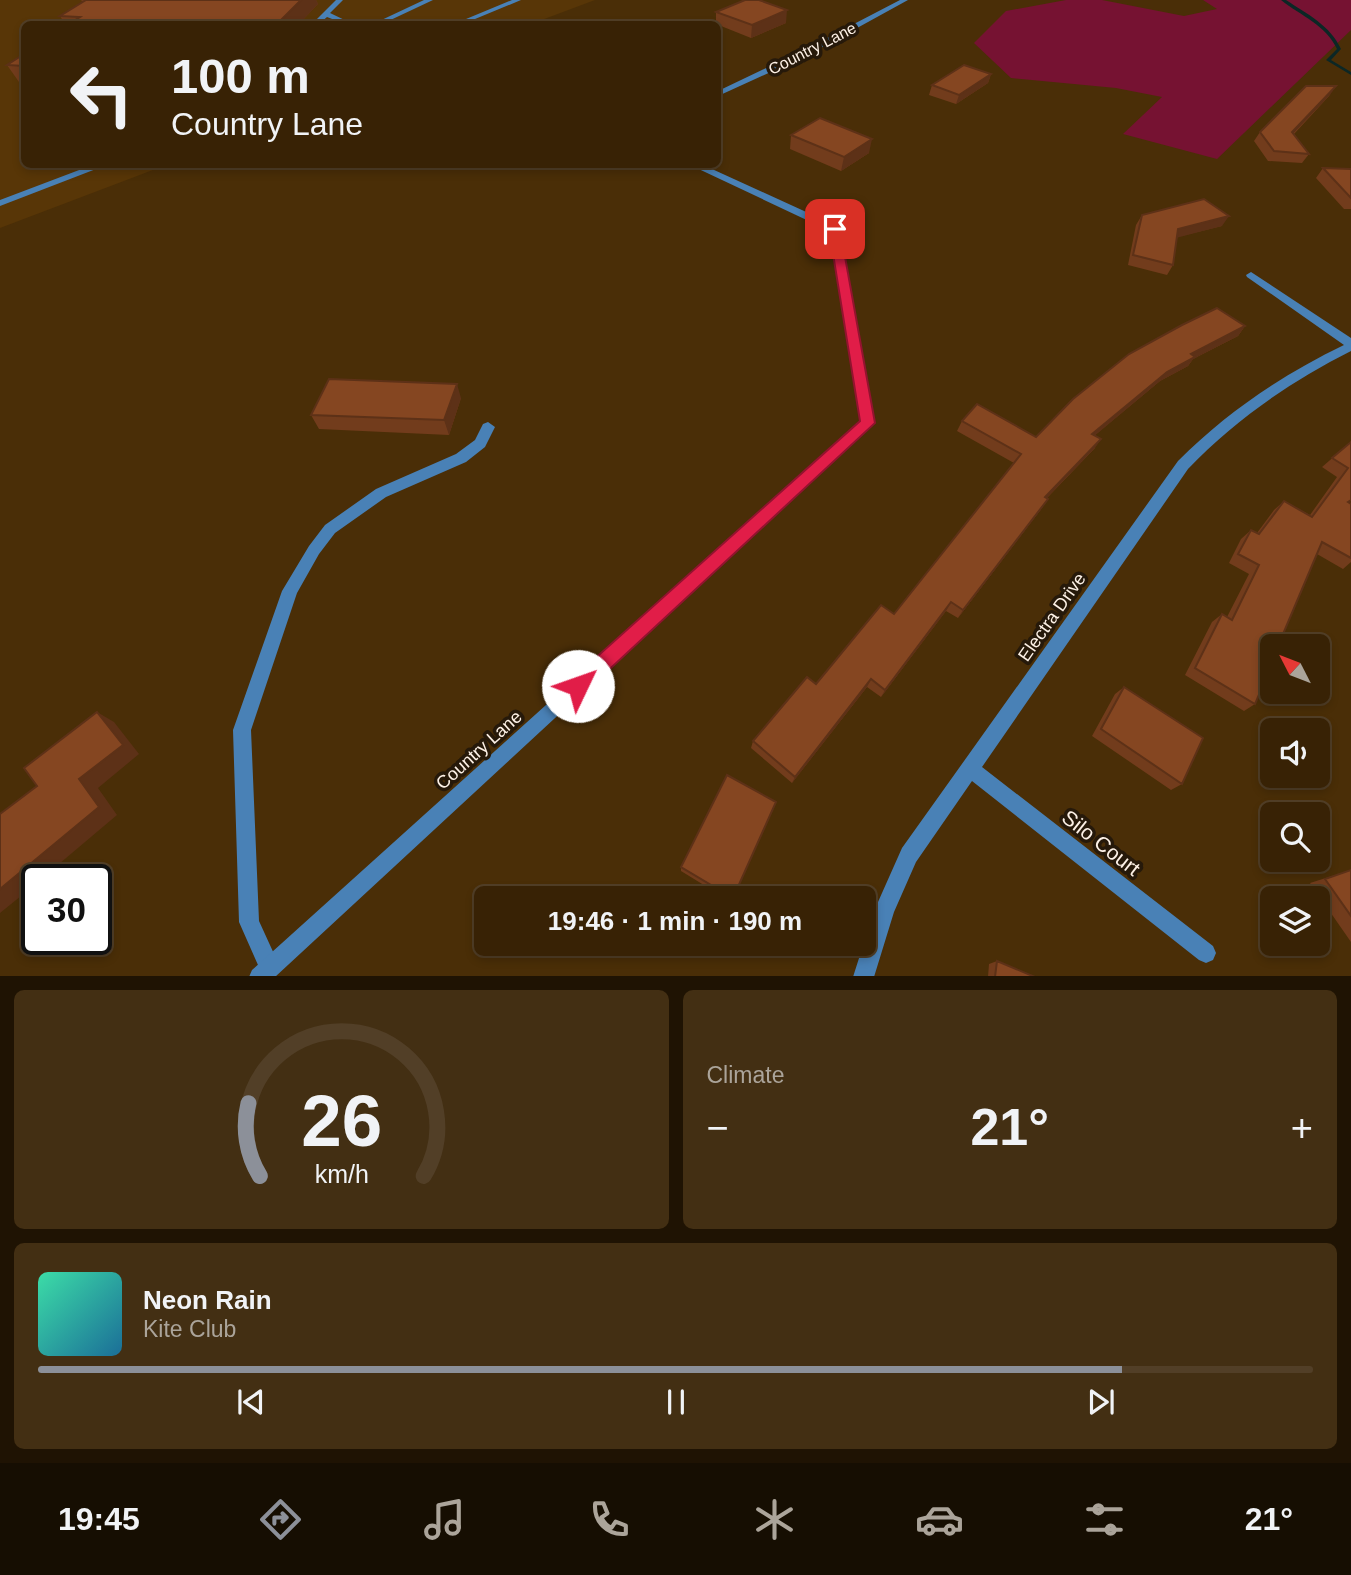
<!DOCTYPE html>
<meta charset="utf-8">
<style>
body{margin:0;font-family:Arial,sans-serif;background:#432f13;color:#f1f3f6;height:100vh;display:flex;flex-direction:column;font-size:26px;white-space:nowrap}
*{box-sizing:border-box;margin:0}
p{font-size:23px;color:#aba49a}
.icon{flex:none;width:38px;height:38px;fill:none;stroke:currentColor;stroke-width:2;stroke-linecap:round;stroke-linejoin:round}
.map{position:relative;height:976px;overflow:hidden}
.side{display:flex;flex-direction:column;gap:14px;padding:14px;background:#1f1303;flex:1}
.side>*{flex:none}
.top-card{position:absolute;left:21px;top:21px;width:700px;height:147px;border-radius:10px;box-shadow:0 4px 10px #0003,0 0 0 2px #523f27;background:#382205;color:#f1f3f6;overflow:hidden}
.needle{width:46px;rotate:312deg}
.tools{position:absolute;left:1260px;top:634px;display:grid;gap:14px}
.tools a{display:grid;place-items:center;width:70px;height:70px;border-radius:10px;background:#382205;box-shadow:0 4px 10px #0003,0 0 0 2px #523f27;font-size:35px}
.speed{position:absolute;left:21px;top:864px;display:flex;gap:14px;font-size:35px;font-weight:700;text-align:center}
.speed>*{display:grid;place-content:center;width:91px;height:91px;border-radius:50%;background:#382205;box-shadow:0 4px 10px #0003,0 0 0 2px #523f27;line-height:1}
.speed .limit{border:4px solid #111;border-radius:10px;background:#fff;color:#111}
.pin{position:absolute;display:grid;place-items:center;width:60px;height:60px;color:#fff;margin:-30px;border-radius:14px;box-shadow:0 4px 10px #0006}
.me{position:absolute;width:77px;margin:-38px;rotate:48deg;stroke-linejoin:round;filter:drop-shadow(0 0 5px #0008)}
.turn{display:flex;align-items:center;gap:24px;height:147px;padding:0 35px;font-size:32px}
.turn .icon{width:91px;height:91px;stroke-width:2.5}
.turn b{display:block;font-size:49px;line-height:60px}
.big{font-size:52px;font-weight:700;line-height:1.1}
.side .tile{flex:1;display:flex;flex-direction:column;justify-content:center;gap:10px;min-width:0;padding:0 24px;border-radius:10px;background:#432f13}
.side .dial{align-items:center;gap:0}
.dial svg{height:182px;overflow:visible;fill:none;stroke:#523f27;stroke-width:7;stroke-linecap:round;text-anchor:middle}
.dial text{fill:#f1f3f6;stroke:none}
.song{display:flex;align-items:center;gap:21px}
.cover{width:84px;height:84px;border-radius:10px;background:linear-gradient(135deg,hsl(160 70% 55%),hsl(200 70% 35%))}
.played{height:7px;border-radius:4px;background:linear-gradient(90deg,#8c9099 85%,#523f27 85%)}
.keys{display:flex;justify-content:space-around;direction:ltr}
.heat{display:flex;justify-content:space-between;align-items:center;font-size:38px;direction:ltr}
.side .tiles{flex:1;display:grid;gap:14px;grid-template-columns:1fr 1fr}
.tile:last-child{grid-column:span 2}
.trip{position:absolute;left:474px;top:886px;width:402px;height:70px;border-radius:10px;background:#382205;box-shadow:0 4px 10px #0003,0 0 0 2px #523f27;font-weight:700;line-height:70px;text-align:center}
.menu{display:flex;height:112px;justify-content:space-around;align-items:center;background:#160e02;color:#aba49a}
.menu .icon{width:49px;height:49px}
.menu .on{color:#8c9099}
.menu b{font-size:32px;color:#f1f3f6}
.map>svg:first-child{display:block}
.built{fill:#583607}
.green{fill:#761232}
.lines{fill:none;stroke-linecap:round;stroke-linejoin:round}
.stream{fill:#0c2725;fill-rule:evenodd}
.service{fill:#4981b6;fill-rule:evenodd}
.minor{fill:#4981b6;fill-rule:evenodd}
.wall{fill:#723c1c}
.shaded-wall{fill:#5d3117}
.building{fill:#854621;stroke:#5d3117;stroke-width:2}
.route{fill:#e11d48;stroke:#92132f;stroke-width:2}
.labels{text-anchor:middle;stroke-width:7;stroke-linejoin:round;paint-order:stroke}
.far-street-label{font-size:16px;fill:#fdf1e6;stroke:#26190a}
.street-label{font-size:18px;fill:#fdf1e6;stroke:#26190a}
.near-street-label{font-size:21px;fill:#fdf1e6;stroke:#26190a}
</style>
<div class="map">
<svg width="1351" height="977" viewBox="0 0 1351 977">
<rect width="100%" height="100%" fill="#4a2e07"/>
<path class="built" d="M 0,0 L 595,0 L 531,24 L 24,24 L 24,164 L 166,165 L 0,228 Z"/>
<path class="green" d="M 1066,0 L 1102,0 L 1184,16 L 1217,9 L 1203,0 L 1351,0 L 1351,30 L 1217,159 L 1123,134 L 1162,97 L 1116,88 L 1011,78 L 974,43 L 1006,11 Z"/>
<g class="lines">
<path class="stream" d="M 1281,0 L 1286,0 C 1307,14 1330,25 1341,49 L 1331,60 L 1351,72 L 1351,75 L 1326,60 L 1337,49 C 1326,25 1301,16 1281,0 Z"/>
<path class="service" d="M 336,0 L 343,0 L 330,13 L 353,24 L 345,24 L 327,17 L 319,24 L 312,24 Z
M 424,0 L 433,0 L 382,24 L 373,24 Z
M 512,0 L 521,0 L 463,24 L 454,24 Z
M 95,164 L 109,164 L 0,206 L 0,200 Z
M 488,422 L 495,427 L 485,447 L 466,462 L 386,497 L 335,533 L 319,554 L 297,593 L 251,730 L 259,921 L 280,967 L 276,974 L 271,977 L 262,974 L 239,922 L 233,730 L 282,591 L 309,546 L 325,525 L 376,489 L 456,454 L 475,440 L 483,424 Z"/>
<path class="minor" d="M 900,0 L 908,0 L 808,55 L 718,96 L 718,91 L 802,51 Z
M 688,164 L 701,164 L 839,227 L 874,423 L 275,977 L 249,977 L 252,970 L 860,422 L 830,231 Z
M 1251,272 L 1351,338 L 1351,351 C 1290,382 1236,419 1188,469 L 982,767 L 1213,946 L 1216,953 L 1213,960 L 1206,963 L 1199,960 L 972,781 L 916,862 L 894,912 L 874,977 L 853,977 L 874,911 L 902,848 L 1178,461 C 1227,412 1282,375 1344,345 L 1247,277 L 1246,275 Z"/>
</g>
<path class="wall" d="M 81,0 L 316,0 L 318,4 L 299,24 L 65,24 L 60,16 L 83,2 Z
M 716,12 L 786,23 L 751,38 L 716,24 Z
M 24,54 L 24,82 L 19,82 L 7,65 Z
M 991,74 L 988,83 L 956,104 L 929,95 L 932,85 Z
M 1330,95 L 1294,134 L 1309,154 L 1302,163 L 1268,161 L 1254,141 L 1260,132 Z
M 791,135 L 869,153 L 841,171 L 790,149 Z
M 1323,168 L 1351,169 L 1351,209 L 1344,209 L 1316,178 Z
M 1142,215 L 1222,226 L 1177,237 L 1173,265 L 1167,275 L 1128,265 L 1136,225 Z
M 1245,326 L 1238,336 L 1193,359 L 1188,366 L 1160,381 L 1095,435 L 1095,448 L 1047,498 L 1042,508 L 958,618 L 946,611 L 881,697 L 867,687 L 792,783 L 751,748 L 753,741 L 894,614 L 1014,463 L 957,431 L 962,421 L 1036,437 Z
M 461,398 L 449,435 L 319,429 L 311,415 Z
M 1351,442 L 1348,502 L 1351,504 L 1351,562 L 1343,569 L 1317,554 L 1277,645 L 1255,704 L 1244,711 L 1185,675 L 1212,622 L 1222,614 L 1227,617 L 1249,574 L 1229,563 L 1241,539 L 1251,530 L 1257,533 L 1274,510 L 1284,501 L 1310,515 L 1337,477 L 1322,467 Z
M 1124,687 L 1182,784 L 1171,790 L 1092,736 L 1115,694 Z
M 681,867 L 734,898 L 725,898 L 681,871 Z
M 1351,870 L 1351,942 L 1310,883 Z
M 997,961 L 1035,977 L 988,977 L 989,964 Z"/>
<path class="shaded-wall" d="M 301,0 L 316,0 L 318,4 L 299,24 L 277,24 Z
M 787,10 L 786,23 L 751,38 L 752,25 Z
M 991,74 L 988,83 L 956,104 L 959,95 Z
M 1336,86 L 1330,95 L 1286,141 L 1292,132 Z
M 872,139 L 869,153 L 841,171 L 844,157 Z
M 1229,216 L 1222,226 L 1172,239 L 1178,229 Z
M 1245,326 L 1238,336 L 1193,359 L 1188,366 L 1160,381 L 1086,443 L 1092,434 L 1167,372 L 1191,354 Z
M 457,384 L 461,398 L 449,435 L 444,420 Z
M 1101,439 L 1095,448 L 1039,506 L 1045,497 Z
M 1048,499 L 1042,508 L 958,618 L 963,610 Z
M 951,602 L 946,611 L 881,697 L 885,690 Z
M 871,679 L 867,687 L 792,783 L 795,777 Z
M 97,712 L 114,722 L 139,754 L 98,788 L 117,815 L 40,880 L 37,880 L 37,883 L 0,913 L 0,889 L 79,779 Z"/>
<path class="building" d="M 86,0 L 301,0 L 277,24 L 69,24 L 80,17 L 60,16 Z
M 745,0 L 759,0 L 787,10 L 752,25 L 716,12 Z
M 24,54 L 24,66 L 7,65 Z
M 964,65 L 991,74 L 959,95 L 932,85 Z
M 1306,86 L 1336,86 L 1292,132 L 1309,154 L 1274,151 L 1260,132 Z
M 820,118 L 872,139 L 844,157 L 791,135 Z
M 1323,168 L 1351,169 L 1351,198 Z
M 1204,199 L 1229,216 L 1178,229 L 1173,265 L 1133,255 L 1142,215 Z
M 1217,308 L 1245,326 L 1191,354 L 1195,357 L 1167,372 L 1092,434 L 1101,439 L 1045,497 L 1048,499 L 963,610 L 951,602 L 885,690 L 871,679 L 795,777 L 753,741 L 807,677 L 816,684 L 881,605 L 894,614 L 1021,454 L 962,421 L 977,404 L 1036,437 L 1073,399 L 1129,354 L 1182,325 Z
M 329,379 L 457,384 L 444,420 L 311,415 Z
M 1351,442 L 1351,500 L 1348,502 L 1351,504 L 1351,558 L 1322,542 L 1278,646 L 1272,646 L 1272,665 L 1255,704 L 1195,668 L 1222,614 L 1232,620 L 1259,565 L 1238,554 L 1251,530 L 1259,534 L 1284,501 L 1312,517 L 1348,468 L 1332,458 Z
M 1124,687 L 1203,738 L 1182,784 L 1101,729 Z
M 97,712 L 123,745 L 79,779 L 99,807 L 0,889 L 0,814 L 37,786 L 24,768 Z
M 727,775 L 776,802 L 733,898 L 681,867 Z
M 1351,870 L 1351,916 L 1325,879 Z
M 997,961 L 1035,977 L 995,977 Z"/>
<path class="route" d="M 835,225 L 840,229 L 875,423 L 585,692 L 578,695 L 572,692 L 569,686 L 572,679 L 860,421 L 829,229 Z"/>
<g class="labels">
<g class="far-street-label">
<text transform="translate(812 48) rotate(-27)" y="6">Country Lane</text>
</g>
<g class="street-label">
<text transform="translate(1052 617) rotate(-55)" y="6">Electra Drive</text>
<text transform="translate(479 750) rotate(-42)" y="6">Country Lane</text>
</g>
<g class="near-street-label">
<text transform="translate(1101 843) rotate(38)" y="7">Silo Court</text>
</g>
</g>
</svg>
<div class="tools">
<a><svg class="needle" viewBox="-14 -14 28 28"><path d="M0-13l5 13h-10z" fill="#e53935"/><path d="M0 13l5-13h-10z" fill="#aba49a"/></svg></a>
<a><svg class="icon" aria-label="sound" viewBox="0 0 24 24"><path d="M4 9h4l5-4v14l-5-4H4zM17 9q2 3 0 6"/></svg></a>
<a><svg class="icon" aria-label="search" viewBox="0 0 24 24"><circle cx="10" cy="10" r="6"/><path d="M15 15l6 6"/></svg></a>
<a><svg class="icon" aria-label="layers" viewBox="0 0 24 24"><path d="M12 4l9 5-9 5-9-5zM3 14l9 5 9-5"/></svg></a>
</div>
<div class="speed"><div class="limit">30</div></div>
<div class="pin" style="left:835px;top:229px;background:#d93025"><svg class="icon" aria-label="arrive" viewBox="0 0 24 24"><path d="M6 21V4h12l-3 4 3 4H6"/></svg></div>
<svg class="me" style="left:578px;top:686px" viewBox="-20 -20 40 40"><circle r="19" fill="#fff"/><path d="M0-13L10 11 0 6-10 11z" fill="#e11d48"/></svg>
<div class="trip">19:46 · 1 min · 190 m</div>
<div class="top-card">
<div class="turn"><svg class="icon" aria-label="left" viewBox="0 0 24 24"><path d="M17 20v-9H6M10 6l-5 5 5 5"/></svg><div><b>100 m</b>Country Lane</div></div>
</div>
</div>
<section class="side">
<div class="tiles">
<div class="tile dial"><svg viewBox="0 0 100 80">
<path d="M14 69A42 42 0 1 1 86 69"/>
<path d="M14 69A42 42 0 0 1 9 37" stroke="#8c9099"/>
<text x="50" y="56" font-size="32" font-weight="700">26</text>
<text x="50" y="72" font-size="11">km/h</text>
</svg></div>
<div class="tile"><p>Climate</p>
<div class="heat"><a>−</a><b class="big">21°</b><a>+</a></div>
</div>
<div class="tile">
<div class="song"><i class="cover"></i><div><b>Neon Rain</b><p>Kite Club</p></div></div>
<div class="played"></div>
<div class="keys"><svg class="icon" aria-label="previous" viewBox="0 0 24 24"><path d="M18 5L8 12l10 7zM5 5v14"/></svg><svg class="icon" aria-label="pause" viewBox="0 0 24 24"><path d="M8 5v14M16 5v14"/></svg><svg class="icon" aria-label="next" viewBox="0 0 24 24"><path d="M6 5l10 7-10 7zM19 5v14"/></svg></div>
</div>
</div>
</section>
<nav class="menu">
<b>19:45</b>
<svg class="icon on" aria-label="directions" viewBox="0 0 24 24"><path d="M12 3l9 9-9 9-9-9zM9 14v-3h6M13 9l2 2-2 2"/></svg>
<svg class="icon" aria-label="music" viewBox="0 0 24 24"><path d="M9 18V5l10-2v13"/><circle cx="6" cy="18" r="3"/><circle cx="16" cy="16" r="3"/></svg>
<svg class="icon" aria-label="phone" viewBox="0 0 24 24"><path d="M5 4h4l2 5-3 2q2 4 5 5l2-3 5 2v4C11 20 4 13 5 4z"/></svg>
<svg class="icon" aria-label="climate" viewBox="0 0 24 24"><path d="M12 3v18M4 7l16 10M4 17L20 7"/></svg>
<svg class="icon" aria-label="car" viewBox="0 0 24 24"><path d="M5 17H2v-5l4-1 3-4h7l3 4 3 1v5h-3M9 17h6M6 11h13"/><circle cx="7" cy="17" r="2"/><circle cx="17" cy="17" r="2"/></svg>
<svg class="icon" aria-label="filters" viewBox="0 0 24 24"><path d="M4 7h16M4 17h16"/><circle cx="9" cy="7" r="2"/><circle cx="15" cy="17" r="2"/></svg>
<b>21°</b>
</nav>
